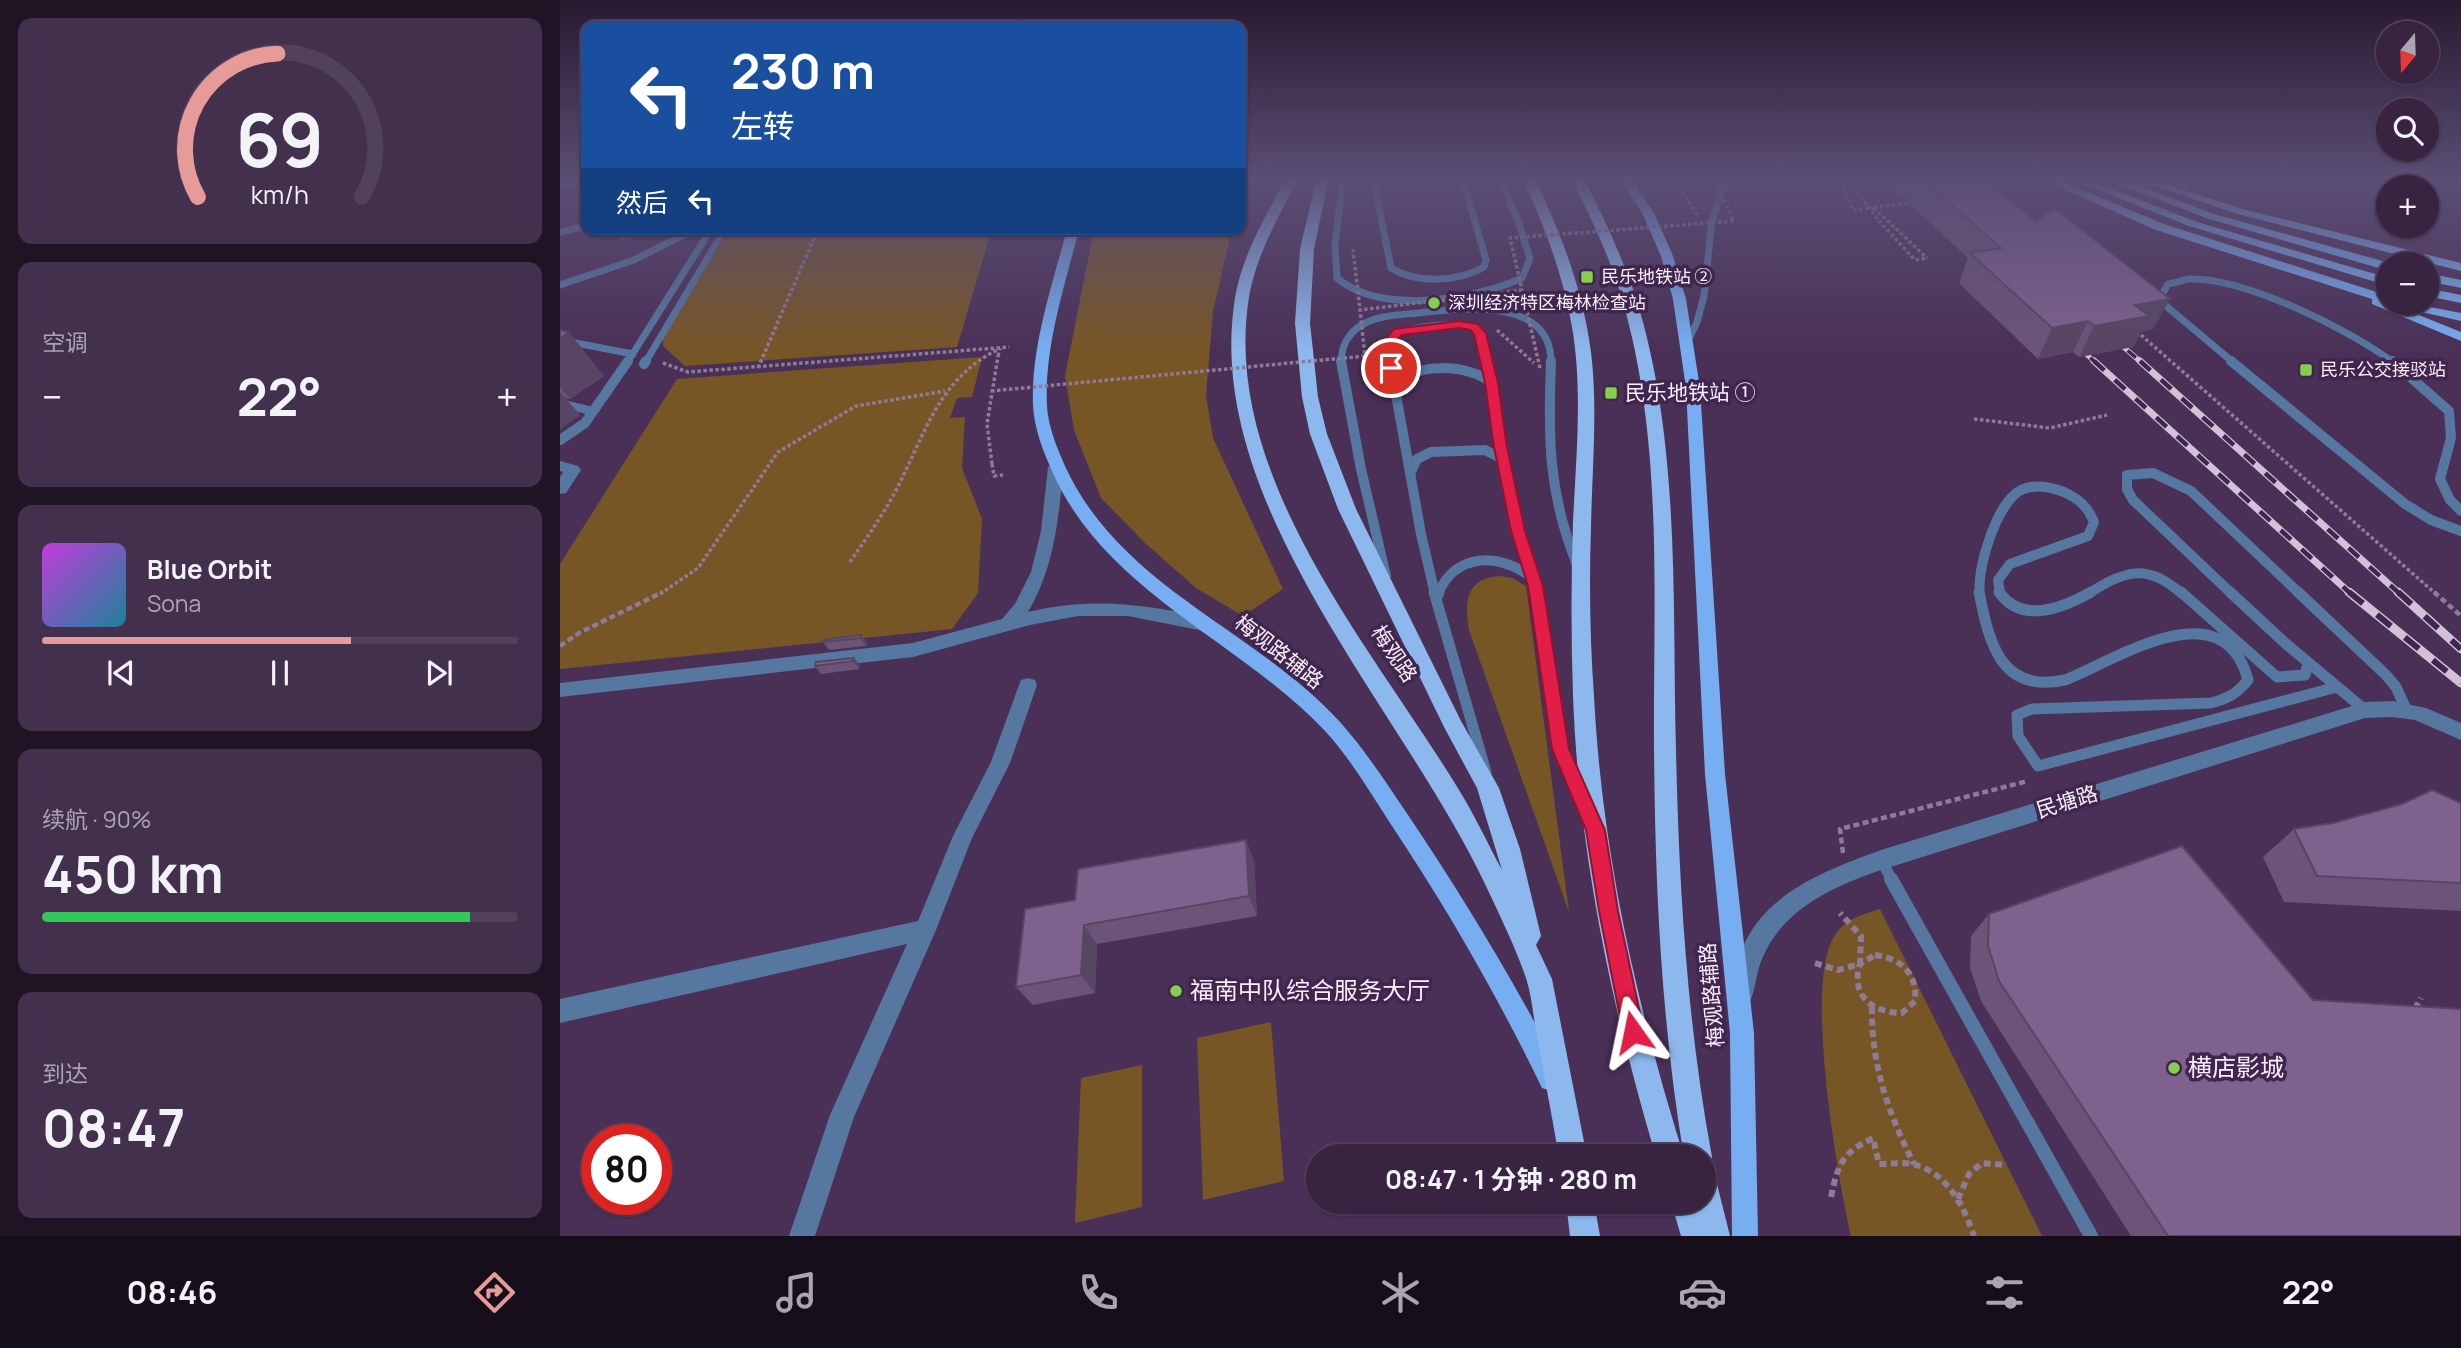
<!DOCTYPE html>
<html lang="zh">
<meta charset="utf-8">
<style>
body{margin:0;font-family:Manrope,"Noto Sans SC",sans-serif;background:#43304c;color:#f1f3f6;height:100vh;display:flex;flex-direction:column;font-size:26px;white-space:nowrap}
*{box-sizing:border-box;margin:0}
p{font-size:23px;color:#aba4b1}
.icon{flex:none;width:38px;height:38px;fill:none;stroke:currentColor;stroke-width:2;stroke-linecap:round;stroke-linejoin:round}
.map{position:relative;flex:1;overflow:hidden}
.side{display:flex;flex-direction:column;gap:18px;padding:18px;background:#1f1424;width:560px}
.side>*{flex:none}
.banner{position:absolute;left:21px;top:21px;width:665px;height:214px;border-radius:14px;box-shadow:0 2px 5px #0004,0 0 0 2px #52415a;background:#1a4fa0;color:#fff;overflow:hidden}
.needle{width:46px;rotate:199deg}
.buttons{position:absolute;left:1816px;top:21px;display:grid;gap:14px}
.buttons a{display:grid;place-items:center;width:63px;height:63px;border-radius:50%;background:#382441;box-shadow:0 2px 5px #0004,0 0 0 2px #52415a;font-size:35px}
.speed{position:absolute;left:21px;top:1124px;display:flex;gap:14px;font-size:35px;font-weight:700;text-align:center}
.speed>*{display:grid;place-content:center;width:91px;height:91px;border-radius:50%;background:#382441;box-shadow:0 2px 5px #0004,0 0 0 2px #52415a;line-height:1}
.speed .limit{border:10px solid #d22;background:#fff;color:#111}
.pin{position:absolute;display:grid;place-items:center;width:60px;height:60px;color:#fff;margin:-30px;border:4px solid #fff;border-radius:50%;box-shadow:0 2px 7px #0007}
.me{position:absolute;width:77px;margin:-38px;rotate:348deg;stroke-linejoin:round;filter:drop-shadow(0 0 5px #0008)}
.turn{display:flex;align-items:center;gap:24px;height:147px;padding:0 35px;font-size:32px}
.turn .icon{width:91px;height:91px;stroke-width:2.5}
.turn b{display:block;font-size:49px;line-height:60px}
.then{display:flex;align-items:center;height:66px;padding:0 35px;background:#0003;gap:14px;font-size:26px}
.big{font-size:52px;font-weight:700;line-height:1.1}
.side .tile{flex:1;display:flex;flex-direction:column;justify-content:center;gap:10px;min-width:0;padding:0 24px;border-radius:14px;background:#43304c}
.side .dial{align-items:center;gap:0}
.dial svg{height:182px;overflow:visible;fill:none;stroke:#52415a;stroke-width:7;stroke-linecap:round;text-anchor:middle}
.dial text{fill:#f1f3f6;stroke:none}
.song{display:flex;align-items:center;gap:21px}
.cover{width:84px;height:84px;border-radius:10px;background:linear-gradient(135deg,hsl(290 70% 55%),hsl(190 70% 35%))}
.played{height:7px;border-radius:4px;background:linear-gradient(90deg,#e69b98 65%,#52415a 65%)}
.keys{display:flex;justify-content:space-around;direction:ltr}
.heat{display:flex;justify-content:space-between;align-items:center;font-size:38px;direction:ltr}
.charge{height:10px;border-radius:5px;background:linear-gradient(90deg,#34c759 90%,#52415a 0)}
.trip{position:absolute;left:746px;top:1144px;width:410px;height:70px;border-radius:35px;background:#382441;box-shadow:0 2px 5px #0004,0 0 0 2px #52415a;font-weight:700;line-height:70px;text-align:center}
.dock{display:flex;height:112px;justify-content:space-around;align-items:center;background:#160e1a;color:#aba4b1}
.dock .icon{width:49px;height:49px}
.dock .active{color:#e69b98}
.dock b{font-size:32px;color:#f1f3f6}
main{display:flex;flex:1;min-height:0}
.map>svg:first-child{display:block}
.green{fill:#775626}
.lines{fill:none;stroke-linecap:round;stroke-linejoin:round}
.path-far2{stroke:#8e7b98;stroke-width:3.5;stroke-dasharray:3.5 2.5;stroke-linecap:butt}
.path-far1{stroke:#8e7b98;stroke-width:4.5;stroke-dasharray:6 3.5;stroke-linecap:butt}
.path{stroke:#8e7b98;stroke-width:6;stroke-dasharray:7 4.5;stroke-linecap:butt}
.service-far3{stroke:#5577a0;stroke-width:7}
.service-far2{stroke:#5577a0;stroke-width:10}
.service-far1{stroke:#5577a0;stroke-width:11}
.service{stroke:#5577a0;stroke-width:14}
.minor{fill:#5577a0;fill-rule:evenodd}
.primary{fill:#77aef1;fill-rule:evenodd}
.trunk{fill:#8db8ee;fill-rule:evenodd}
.rail-far2-casing{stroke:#d0c2d7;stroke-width:5}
.rail-far1-casing{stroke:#d0c2d7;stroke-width:7}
.rail-casing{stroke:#d0c2d7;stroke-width:9}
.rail-far2{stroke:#40264c;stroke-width:3.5;stroke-dasharray:11;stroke-linecap:butt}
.rail-far1{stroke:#40264c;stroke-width:4.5;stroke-dasharray:14;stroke-linecap:butt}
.rail{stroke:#40264c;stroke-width:6;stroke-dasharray:18;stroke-linecap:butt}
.path-bridge{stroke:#8e7b98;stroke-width:3.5;stroke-dasharray:3.5 2.5;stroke-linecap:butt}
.wall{fill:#6c5479}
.shaded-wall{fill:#584563}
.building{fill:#7e628d;stroke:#584563;stroke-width:2}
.route{fill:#e11d48;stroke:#92132f;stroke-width:2}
.poi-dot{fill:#85cf4c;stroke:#40264c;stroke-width:2.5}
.labels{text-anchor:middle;stroke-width:7;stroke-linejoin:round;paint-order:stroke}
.far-poi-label{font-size:18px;fill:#f7edfc;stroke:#40264c;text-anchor:start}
.poi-label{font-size:21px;fill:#f7edfc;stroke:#40264c;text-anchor:start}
.street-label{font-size:21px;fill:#f7edfc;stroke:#40264c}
.near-poi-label{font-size:24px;fill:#f7edfc;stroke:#40264c;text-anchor:start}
</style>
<main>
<section class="side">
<div class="tile dial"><svg viewBox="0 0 100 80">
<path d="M14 69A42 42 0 1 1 86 69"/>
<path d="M14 69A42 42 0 0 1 49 6" stroke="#e69b98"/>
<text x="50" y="56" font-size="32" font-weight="700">69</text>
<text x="50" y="72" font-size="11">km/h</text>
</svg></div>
<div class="tile"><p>空调</p>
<div class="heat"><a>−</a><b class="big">22°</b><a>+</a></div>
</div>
<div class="tile">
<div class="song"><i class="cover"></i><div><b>Blue Orbit</b><p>Sona</p></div></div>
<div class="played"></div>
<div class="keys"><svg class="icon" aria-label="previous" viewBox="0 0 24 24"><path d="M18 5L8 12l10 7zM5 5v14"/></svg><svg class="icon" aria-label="pause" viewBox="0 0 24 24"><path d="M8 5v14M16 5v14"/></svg><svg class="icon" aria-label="next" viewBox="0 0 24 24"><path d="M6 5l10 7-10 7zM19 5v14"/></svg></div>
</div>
<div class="tile"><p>续航 · 90%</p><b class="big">450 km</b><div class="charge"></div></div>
<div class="tile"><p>到达</p><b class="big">08:47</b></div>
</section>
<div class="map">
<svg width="1901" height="1236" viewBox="0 0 1901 1236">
<rect width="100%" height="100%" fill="#4a3057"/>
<path class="green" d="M 170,229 L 432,229 L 397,347 L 125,366 L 103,346 L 103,338 Z
M 534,229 L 672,229 L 653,311 L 646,395 L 653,438 L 723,589 L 683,616 L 636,588 L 586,544 L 541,498 L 514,430 L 505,376 Z
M 422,357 L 412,397 L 397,398 L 390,418 L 405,417 L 402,468 L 422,519 L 418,593 L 392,629 L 0,669 L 0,564 L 117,379 Z
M 940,576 L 952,578 L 966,586 L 1009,912 L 909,630 C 904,602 906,578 940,576 Z
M 1320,909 L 1482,1236 L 1291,1236 C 1278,1178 1243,982 1275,935 C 1286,918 1302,915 1320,909 Z
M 711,1022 L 724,1181 L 643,1200 L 637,1038 Z
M 582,1065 L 582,1207 L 515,1223 L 521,1078 Z"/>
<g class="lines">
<path class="path-far2" d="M 1112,177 L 1138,216
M 1287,177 L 1319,221 L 1355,260 L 1368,258
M 1292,177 L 1300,190
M 1314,207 L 1348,203
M 1314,208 L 1367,258
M 937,330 L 974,363
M 1581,335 L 1876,594
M 438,356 L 440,348
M 103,363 L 128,372 L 449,347
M 198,368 L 258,229
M 1414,419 L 1490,428 L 1547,415
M 432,464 L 434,476 L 443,475
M 290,562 C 305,540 321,518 334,494 C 364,438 376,381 437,350
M 100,594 L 138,568 L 218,452 L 296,406 L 385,391"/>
<path class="path-far1" d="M 1874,592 L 1901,616
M 0,646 L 19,633 L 103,592
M 1283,853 L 1280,829 L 1468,781"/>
<path class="path" d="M 1315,955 C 1341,958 1358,974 1355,1001 L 1342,1013 C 1312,1013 1290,995 1300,964 Z
M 1255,963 L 1278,970 L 1300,964 L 1301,936 L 1280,913
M 1312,1007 C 1311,1064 1328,1113 1354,1164
M 1855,1009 L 1861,998
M 1271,1197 C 1278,1164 1282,1153 1313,1138 L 1319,1164 C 1330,1164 1341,1162 1352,1164 C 1386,1171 1404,1206 1414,1236
M 1398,1199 L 1409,1174 L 1422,1163 L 1446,1165"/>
<path class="service-far3" d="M 783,177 L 775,245 L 777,278 C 820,315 914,300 962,278 L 970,259 L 959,223 L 939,177
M 813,177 L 831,268 C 857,284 898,282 924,267 L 926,260 L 902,177
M 0,187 L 26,177
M 0,232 L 26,226
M 0,285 L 74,260 L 135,229
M 0,340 L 73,354
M 1127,343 L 1137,322 L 1144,296 L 1152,220 L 1167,177
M 67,363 L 151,229
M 85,363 L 165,229
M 782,363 C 780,348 788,334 800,326 C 817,315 839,315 858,313 C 903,308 992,297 991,363
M 831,363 L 828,349 L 833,336 C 854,325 895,321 918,329 L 928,363
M 1674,363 L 1599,300 L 1608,284 C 1615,283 1622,280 1629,279 C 1684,277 1791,330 1834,363"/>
<path class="service-far2" d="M 781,361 L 801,469 L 826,576
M 830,361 L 861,534 L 875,594
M 927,361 L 958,531 L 976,594
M 991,361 C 988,438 988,492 1017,565
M 1671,361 L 1845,504 L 1871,520 L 1901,531
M 1832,361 L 1889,411 L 1891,438 L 1880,479 L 1890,500 L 1901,511
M 84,364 L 86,361
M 835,387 C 852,361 910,364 932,383
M 0,440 L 25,423 L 68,361
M 850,474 L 857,459 L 871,452 L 925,450 L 939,457 L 943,464
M 878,594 C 895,552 940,553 971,577
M 1420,594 C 1416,569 1437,502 1461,490 C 1474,484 1491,487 1504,492 C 1519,499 1528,507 1534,522 L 1528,536 L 1450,564 L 1438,580 L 1440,594
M 1528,594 C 1564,571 1587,562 1622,594
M 1672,594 L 1573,500 L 1567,489 L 1567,475 L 1593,473 L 1631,491 L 1740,594"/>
<path class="service-far1" d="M 874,592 L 926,772
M 976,592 L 1000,749 L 1026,808
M 1419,592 C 1429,642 1440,694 1505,680 C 1556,660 1663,587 1688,680 C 1678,693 1667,699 1651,703 L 1472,709 L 1457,715 L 1458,736 L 1478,766 L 1777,687
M 1439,592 C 1462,625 1503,608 1531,592
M 1621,592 L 1717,677 L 1745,675 L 1748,663
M 1670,592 L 1725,643 L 1805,710
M 1738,592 L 1826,675 L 1836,687 L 1846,709
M 876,599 L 879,592
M 1321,860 L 1332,880"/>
<path class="service" d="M 1331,879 L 1531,1236"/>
<path class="minor" d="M 0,399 L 38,408 L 40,411 L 33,416 L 0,407 Z
M 0,461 L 18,466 L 21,470 L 6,493 L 0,494 L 0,477 L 3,472 L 0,471 Z
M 496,462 L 504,467 C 498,519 495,566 468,612 C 532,597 581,604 644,617 L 650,619 L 653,624 L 650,629 L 644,631 L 568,616 L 518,616 L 470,625 L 353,657 L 0,697 L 0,683 L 353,643 L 442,619 L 455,604 L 471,572 L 481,531 L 488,467 Z
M 468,678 L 475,680 L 477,685 L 450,763 L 412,838 L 376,930 L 294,1117 L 255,1236 L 229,1236 L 270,1115 L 347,944 L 0,1023 L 0,999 L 358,921 L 393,836 L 431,762 L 459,685 L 461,680 Z
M 1832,701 L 1866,708 L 1901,723 L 1901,740 L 1855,720 L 1832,717 L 1805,718 L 1321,870 C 1272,887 1223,909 1202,959 C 1196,973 1196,988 1190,1002 L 1182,1005 L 1174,1002 C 1169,990 1174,978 1177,966 C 1193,897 1261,872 1321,850 L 1805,702 Z"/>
<path class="primary" d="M 1060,177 L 1070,177 L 1095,215 L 1113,256 L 1126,299 L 1140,388 L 1165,774 L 1194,1033 L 1198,1236 L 1172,1236 L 1170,1033 L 1145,774 L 1126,388 L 1113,299 L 1101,256 L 1083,215 Z
M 1476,177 L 1491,177 L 1604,224 L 1829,296 L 1829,303 L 1901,332 L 1901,341 L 1812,304 L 1812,299 L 1596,230 Z
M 1506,177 L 1521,177 L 1637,222 L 1829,278 L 1829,286 L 1629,226 Z
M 1541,177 L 1556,177 L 1654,214 L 1833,264 L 1829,264 L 1829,271 L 1646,218 Z
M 1568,177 L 1584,177 L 1686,210 L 1901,263 L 1901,271 L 1678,214 Z
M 507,229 L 519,229 C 505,286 484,346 487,406 C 488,426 497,448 505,466 C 561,588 694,628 780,722 C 805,750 825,781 846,812 C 902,895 954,981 1000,1070 L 1003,1079 L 1000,1088 L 991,1091 L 982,1088 C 938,997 888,910 832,826 C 811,794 791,759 765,731 C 678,639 545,592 492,471 C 483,451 474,428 473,405 C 471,346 492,286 507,229 Z
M 1867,273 L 1901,280 L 1901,288 L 1867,281 Z
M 1867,288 L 1901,295 L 1901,303 L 1867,296 Z
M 1849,303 L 1901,313 L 1901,321 L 1849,309 Z"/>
<path class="trunk" d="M 727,177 L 739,177 C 718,218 694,258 688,304 C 664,480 814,650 899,790 C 915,816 928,844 942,870 L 917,788 L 884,727 L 778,509 L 750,434 L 742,397 L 735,323 L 740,249 L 757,177 L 769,177 L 754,249 L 750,323 L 758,397 L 767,434 L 796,509 L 901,721 L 939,788 L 960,849 L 981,936 L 976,945 L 992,979 L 1027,1157 L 999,1157 C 992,1116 984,1076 977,1035 C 973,1017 972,996 966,978 C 955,946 939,914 925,884 C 843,710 646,508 674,305 C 680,258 705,217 727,177 Z
M 962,177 L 974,177 C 1001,232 1023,291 1031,352 C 1038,410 1032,469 1031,527 C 1029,583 1030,640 1034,696 C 1042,854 1077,1006 1124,1157 L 1096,1157 C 1051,1005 1019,854 1013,696 C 1011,638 1011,580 1013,522 C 1016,457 1023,391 1012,327 C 1003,274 984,225 962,177 Z
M 1011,177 L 1023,177 C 1043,216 1062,256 1076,298 C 1121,443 1112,601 1116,751 C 1119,888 1127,1022 1152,1157 L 1148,1166 L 1153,1168 L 1170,1236 L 1121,1236 L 1111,1202 L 1143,1202 L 1143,1157 L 1124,1157 C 1101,1020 1095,884 1094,746 C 1093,598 1104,442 1062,299 C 1050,256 1030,217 1011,177 Z
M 1006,1202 L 1034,1202 L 1040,1236 L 1010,1236 Z"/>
<defs>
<path id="rail-far2" d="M 1551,336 L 1582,363
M 1514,343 L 1536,363"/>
<path id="rail-far1" d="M 1534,361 L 1791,594
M 1580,361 L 1840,594"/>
<path id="rail" d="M 1789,592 L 1901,683
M 1838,592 L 1901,649"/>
</defs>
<use href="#rail-far2" class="rail-far2-casing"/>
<use href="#rail-far1" class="rail-far1-casing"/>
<use href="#rail" class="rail-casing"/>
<use href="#rail-far2" class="rail-far2"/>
<use href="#rail-far1" class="rail-far1"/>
<use href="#rail" class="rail"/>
<path class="path-bridge" d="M 1279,177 L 1293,210 L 1314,208
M 793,249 L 800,310
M 980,368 L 950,238 L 1174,221 L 1153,177
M 431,391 L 805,356 L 800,310 L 962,290
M 432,464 L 427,424 L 438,356"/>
</g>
<path class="wall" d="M 1321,177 L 1420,177 L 1475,221 L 1610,299 L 1593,329 L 1581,332 L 1573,347 L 1519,357 L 1513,352 L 1478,359 L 1399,283 L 1408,258 Z
M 0,330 L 44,376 L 10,399 L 5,398 L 20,415 L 0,429 Z
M 301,635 L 307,643 L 306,646 L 269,650 L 263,642 Z
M 294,658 L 300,666 L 299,669 L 261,674 L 255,666 Z
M 1901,803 L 1901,911 L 1724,902 L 1703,857 L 1734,829 Z
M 686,840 L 694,861 L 697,916 L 537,944 L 535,993 L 473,1005 L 456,987 L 515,900 Z
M 1429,914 L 1753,1000 L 1901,1236 L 1571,1236 L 1421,1001 L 1410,968 L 1411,936 Z"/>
<path class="shaded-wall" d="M 53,229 L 86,229 L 62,242 Z
M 1610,299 L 1593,329 L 1581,332 L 1573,347 L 1519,357 L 1534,326 L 1575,305 Z
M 1528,321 L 1513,352 L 1478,359 L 1492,328 Z
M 9,332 L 44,376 L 10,399 L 0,387 L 0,338 Z
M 0,392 L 20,415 L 0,429 Z
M 301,635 L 307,643 L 306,646 L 300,638 Z
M 294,658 L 300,666 L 299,669 L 293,661 Z
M 686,840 L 694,861 L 697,916 L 689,896 Z
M 524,925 L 537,944 L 535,993 L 521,975 Z"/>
<path class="building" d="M 1361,177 L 1420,177 L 1475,221 L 1494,208 L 1610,299 L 1575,305 L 1589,316 L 1534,326 L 1528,321 L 1492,328 L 1410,253 L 1441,248 Z
M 0,330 L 9,332 L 0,338 Z
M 301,635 L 300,638 L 263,642 L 263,640 Z
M 294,658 L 293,661 L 255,666 L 256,662 Z
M 1872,790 L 1901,803 L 1901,883 L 1757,876 L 1734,829 L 1773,823 L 1842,804 Z
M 686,840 L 689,896 L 524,925 L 521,975 L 456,987 L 465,909 L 515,900 L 518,869 Z
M 1622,846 L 1753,1000 L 1901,1009 L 1901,1236 L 1608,1236 L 1439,981 L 1428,946 L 1429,914 Z"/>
<linearGradient id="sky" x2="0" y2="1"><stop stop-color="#291a30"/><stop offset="0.51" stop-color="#5a4e74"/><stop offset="1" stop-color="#5a4e74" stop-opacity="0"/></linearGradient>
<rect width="1901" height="350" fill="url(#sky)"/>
<path class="route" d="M 899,321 L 918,324 L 926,333 L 938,383 L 947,447 L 965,531 L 983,586 L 1009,749 L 1045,830 L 1058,911 L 1084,1032 L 1081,1039 L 1073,1042 L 1066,1039 L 1063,1032 L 1039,911 L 1026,830 L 992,749 L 968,586 L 951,531 L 934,447 L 925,383 L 914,334 L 910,330 L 899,328 L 842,335 L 835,343 L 837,368 L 831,371 L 825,368 L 823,342 L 834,329 Z"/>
<g class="poi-dot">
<rect x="1020" y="270" width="14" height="14" rx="3.5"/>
<circle cx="874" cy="303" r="7"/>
<rect x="1739" y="363" width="14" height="14" rx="3.5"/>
<rect x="1044" y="386" width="14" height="14" rx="3.5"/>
<circle cx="616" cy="991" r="7"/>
<circle cx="1614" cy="1068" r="7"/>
</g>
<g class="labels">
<g class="far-poi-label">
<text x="1041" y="283">民乐地铁站 ②</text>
<text x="888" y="309">深圳经济特区梅林检查站</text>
<text x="1760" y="376">民乐公交接驳站</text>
</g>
<g class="poi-label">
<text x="1065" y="400">民乐地铁站 ①</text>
</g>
<g class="street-label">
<text transform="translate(719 652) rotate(38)" y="7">梅观路辅路</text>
<text transform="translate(834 654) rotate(56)" y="7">梅观路</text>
<text transform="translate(1507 802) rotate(-17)" y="7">民塘路</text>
<text transform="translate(1152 995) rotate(-95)" y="7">梅观路辅路</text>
</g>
<g class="near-poi-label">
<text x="630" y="999">福南中队综合服务大厅</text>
<text x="1628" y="1076">横店影城</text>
</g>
</g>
</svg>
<div class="buttons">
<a><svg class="needle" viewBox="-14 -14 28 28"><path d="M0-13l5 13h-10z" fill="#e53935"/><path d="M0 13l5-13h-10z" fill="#aba4b1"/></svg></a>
<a><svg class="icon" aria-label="search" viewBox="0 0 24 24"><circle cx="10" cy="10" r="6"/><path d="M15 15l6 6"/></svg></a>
<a>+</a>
<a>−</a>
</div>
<div class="speed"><div class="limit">80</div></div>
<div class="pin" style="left:831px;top:368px;background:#d93025"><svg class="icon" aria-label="arrive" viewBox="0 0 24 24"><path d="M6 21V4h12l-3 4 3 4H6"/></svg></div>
<svg class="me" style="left:1073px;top:1032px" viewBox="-20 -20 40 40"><path d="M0-17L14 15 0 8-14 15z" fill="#e11d48" stroke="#fff" stroke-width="4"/></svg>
<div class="trip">08:47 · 1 分钟 · 280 m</div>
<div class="banner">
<div class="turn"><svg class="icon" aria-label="left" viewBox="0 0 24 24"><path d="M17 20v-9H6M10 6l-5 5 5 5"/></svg><div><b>230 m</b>左转</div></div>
<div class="then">然后<svg class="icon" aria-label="left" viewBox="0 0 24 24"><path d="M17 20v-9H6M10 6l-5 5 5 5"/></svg></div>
</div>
</div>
</main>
<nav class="dock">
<b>08:46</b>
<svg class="icon active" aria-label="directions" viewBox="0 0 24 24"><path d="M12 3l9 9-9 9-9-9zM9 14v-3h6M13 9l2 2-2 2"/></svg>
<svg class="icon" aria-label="music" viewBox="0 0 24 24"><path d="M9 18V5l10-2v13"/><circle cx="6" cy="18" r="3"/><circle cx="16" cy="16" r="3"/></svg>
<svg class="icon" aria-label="phone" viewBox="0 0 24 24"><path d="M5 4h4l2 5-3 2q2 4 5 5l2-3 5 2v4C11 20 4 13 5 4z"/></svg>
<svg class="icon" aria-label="climate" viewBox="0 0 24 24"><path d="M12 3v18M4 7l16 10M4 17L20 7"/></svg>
<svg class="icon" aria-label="car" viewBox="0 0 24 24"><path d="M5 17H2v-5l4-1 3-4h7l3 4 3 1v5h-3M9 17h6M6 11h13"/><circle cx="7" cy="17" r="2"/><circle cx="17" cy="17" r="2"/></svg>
<svg class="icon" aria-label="filters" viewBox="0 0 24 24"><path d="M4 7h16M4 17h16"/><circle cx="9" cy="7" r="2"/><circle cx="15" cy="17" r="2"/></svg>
<b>22°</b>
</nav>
